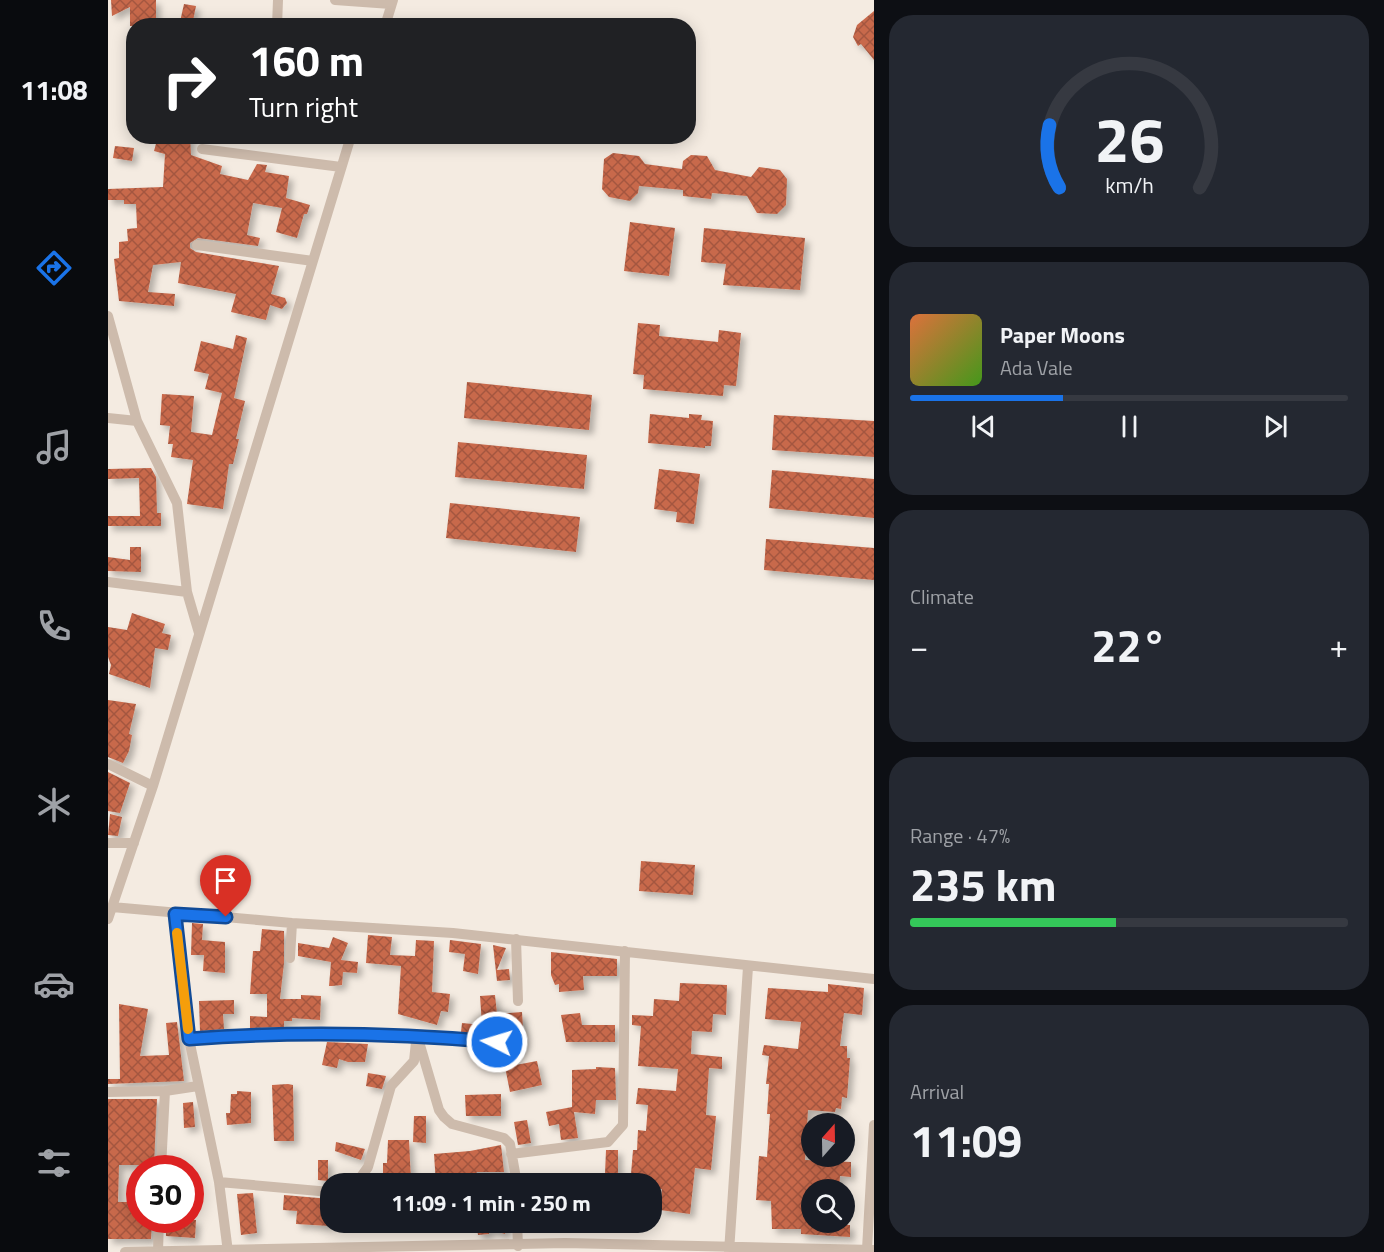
<!DOCTYPE html>
<meta charset="utf-8">
<style>
body{margin:0;font-family:"Titillium Web",sans-serif;background:#242831;color:#f1f3f6;height:100vh;display:flex;flex-direction:column;font-size:22px;white-space:nowrap}
*{box-sizing:border-box;margin:0}
p{font-size:20px;color:#9ea1a6}
.icon{flex:none;width:33px;height:33px;fill:none;stroke:currentColor;stroke-width:2;stroke-linecap:round;stroke-linejoin:round}
.map{position:relative;flex:1;overflow:hidden}
.drawer{display:flex;flex-direction:column;gap:15px;padding:15px;background:#0d0f14;width:510px}
.drawer>*{flex:none}
.guide{position:absolute;left:18px;top:18px;width:570px;height:126px;border-radius:24px;box-shadow:0 3px 15px #0003;background:#202124;color:#fff;overflow:hidden}
.needle{width:39px;rotate:20deg}
.controls{position:absolute;left:693px;top:1113px;display:grid;gap:12px}
.controls a{display:grid;place-items:center;width:54px;height:54px;border-radius:50%;background:#171b24;box-shadow:0 3px 15px #0003;font-size:30px}
.speed{position:absolute;left:18px;top:1155px;display:flex;gap:12px;font-size:30px;font-weight:700;text-align:center}
.speed>*{display:grid;place-content:center;width:78px;height:78px;border-radius:50%;background:#171b24;box-shadow:0 3px 15px #0003;line-height:1}
.speed .limit{border:9px solid #d22;background:#fff;color:#111}
.pin{position:absolute;display:grid;place-items:center;width:51px;height:51px;color:#fff;margin:-62px -26px;border-radius:50% 50% 50% 0;rotate:-45deg;box-shadow:0 0 6px #0007}
.pin .icon{rotate:45deg}
.me{position:absolute;width:66px;margin:-33px;rotate:275deg;stroke-linejoin:round;filter:drop-shadow(0 0 4px #0008)}
.turn{display:flex;align-items:center;gap:21px;height:126px;padding:0 24px;font-size:27px}
.turn .icon{width:78px;height:78px;stroke-width:2.5}
.turn b{display:block;font-size:42px;line-height:51px}
.big{font-size:45px;font-weight:700;line-height:1.1}
.drawer .card{flex:1;display:flex;flex-direction:column;justify-content:center;gap:9px;min-width:0;padding:0 21px;border-radius:24px;background:#242831}
.drawer .dial{align-items:center;gap:0}
.dial svg{height:156px;overflow:visible;fill:none;stroke:#363941;stroke-width:7;stroke-linecap:round;text-anchor:middle}
.dial text{fill:#f1f3f6;stroke:none}
.song{display:flex;align-items:center;gap:18px}
.cover{width:72px;height:72px;border-radius:9px;background:linear-gradient(135deg,hsl(20 70% 55%),hsl(100 70% 35%))}
.played{height:6px;border-radius:3px;background:linear-gradient(90deg,#1a73e8 35%,#363941 35%)}
.keys{display:flex;justify-content:space-around;direction:ltr}
.heat{display:flex;justify-content:space-between;align-items:center;font-size:33px;direction:ltr}
.charge{height:9px;border-radius:4px;background:linear-gradient(90deg,#34c759 47%,#363941 0)}
.trip{position:absolute;left:212px;top:1173px;width:342px;height:60px;border-radius:24px;background:#171b24;box-shadow:0 3px 15px #0003;font-weight:700;line-height:60px;text-align:center}
main{display:flex;flex:1;min-height:0}
.tab-bar{display:flex;flex-direction:column;width:108px;justify-content:space-around;align-items:center;background:#090b0e;color:#9ea1a6}
.tab-bar .icon{width:42px;height:42px}
.tab-bar .selected{color:#1a73e8}
.tab-bar b{font-size:27px;color:#f1f3f6}
.map>svg:first-child{display:block}
.building{fill:url(#building-cross-hatch);filter:url(#shadow)}
.lines{fill:none;stroke-linecap:round;stroke-linejoin:round}
.minor{stroke:#cdbbac;stroke-width:10}
.route-casing{stroke:#114b97;stroke-width:15}
.route{stroke:#1a73e8;stroke-width:10}
.slow{stroke:#f59e0b;stroke-width:10}
</style>
<main>
<nav class="tab-bar">
<b>11:08</b>
<svg class="icon selected" aria-label="directions" viewBox="0 0 24 24"><path d="M12 3l9 9-9 9-9-9zM9 14v-3h6M13 9l2 2-2 2"/></svg>
<svg class="icon" aria-label="music" viewBox="0 0 24 24"><path d="M9 18V5l10-2v13"/><circle cx="6" cy="18" r="3"/><circle cx="16" cy="16" r="3"/></svg>
<svg class="icon" aria-label="phone" viewBox="0 0 24 24"><path d="M5 4h4l2 5-3 2q2 4 5 5l2-3 5 2v4C11 20 4 13 5 4z"/></svg>
<svg class="icon" aria-label="climate" viewBox="0 0 24 24"><path d="M12 3v18M4 7l16 10M4 17L20 7"/></svg>
<svg class="icon" aria-label="car" viewBox="0 0 24 24"><path d="M5 17H2v-5l4-1 3-4h7l3 4 3 1v5h-3M9 17h6M6 11h13"/><circle cx="7" cy="17" r="2"/><circle cx="17" cy="17" r="2"/></svg>
<svg class="icon" aria-label="filters" viewBox="0 0 24 24"><path d="M4 7h16M4 17h16"/><circle cx="9" cy="7" r="2"/><circle cx="15" cy="17" r="2"/></svg>
</nav>
<div class="map">
<svg width="766" height="1252" viewBox="0 0 766 1252">
<defs>
<pattern id="building-cross-hatch" width="8" height="8" patternUnits="userSpaceOnUse" patternTransform="scale(1.5)"><rect width="8" height="8" fill="#c8694b"/><path d="M0 0l8 8M0 8l8-8" fill="none" stroke="#a4573f"/></pattern>
<filter id="shadow"><feDropShadow dx="4.5" dy="4.5" stdDeviation="3" flood-color="#0004"/></filter>
</defs>
<rect width="100%" height="100%" fill="#f4ebe1"/>
<path class="building" d="M 3,0 L 48,0 L 48,26 L 22,26 L 22,7 L 4,16 Z
M 76,4 L 88,6 L 84,26 L 71,26 Z
M 766,11 L 766,60 L 753,44 L 750,46 L 745,37 L 749,25 Z
M 59,136 L 82,136 L 83,155 L 114,166 L 112,174 L 140,180 L 149,164 L 159,165 L 157,172 L 181,176 L 178,198 L 202,205 L 199,214 L 196,214 L 189,238 L 168,232 L 174,208 L 145,203 L 139,235 L 152,238 L 150,246 L 90,238 L 82,243 L 82,248 L 88,252 L 171,266 L 163,294 L 177,298 L 179,303 L 174,309 L 162,305 L 158,320 L 123,312 L 128,294 L 70,283 L 73,262 L 45,265 L 40,292 L 67,294 L 66,306 L 11,301 L 6,259 L 11,258 L 11,242 L 20,241 L 19,229 L 29,228 L 28,204 L 16,204 L 16,200 L 0,200 L 0,189 L 55,187 L 57,154 L 46,151 L 49,140 L 58,142 Z
M 7,146 L 26,148 L 24,161 L 5,158 Z
M 505,153 L 531,156 L 537,164 L 574,169 L 575,161 L 583,155 L 599,156 L 607,170 L 643,177 L 651,167 L 672,170 L 679,179 L 678,205 L 669,214 L 649,213 L 639,196 L 604,193 L 603,199 L 575,196 L 575,190 L 531,186 L 530,193 L 522,201 L 501,197 L 494,189 L 496,159 Z
M 522,222 L 567,228 L 561,276 L 516,271 Z
M 596,228 L 697,238 L 692,290 L 615,285 L 618,264 L 593,262 Z
M 530,323 L 552,325 L 551,336 L 610,342 L 611,330 L 633,333 L 628,386 L 616,385 L 615,396 L 535,389 L 536,375 L 525,374 Z
M 128,335 L 139,338 L 126,398 L 137,401 L 128,439 L 131,439 L 125,464 L 121,464 L 115,509 L 79,504 L 85,460 L 63,457 L 65,444 L 60,444 L 62,426 L 52,425 L 54,394 L 86,396 L 83,432 L 104,435 L 114,393 L 97,389 L 101,374 L 86,371 L 93,341 L 125,349 Z
M 359,382 L 484,395 L 481,430 L 356,418 Z
M 542,414 L 581,418 L 581,414 L 594,415 L 593,420 L 605,421 L 603,446 L 597,446 L 597,448 L 540,443 Z
M 666,415 L 766,421 L 766,457 L 664,450 Z
M 350,442 L 479,455 L 476,489 L 347,477 Z
M 43,468 L 48,477 L 49,513 L 53,513 L 53,526 L 0,526 L 0,516 L 32,516 L 31,478 L 0,479 L 0,469 Z
M 551,469 L 592,474 L 586,524 L 568,522 L 569,512 L 546,509 Z
M 664,470 L 766,479 L 766,518 L 661,508 Z
M 342,503 L 472,517 L 468,552 L 338,538 Z
M 658,539 L 766,548 L 766,580 L 656,570 Z
M 22,547 L 33,547 L 33,572 L 0,571 L 0,557 L 22,560 Z
M 24,613 L 57,624 L 54,633 L 63,635 L 60,650 L 47,648 L 42,688 L 1,674 L 3,665 L 0,657 L 0,627 L 19,630 Z
M 0,700 L 28,704 L 21,734 L 24,735 L 21,751 L 15,763 L 0,757 Z
M 0,772 L 22,783 L 12,813 L 0,811 Z
M 2,814 L 14,817 L 10,836 L 0,835 Z
M 533,861 L 587,865 L 585,895 L 531,891 Z
M 84,923 L 95,924 L 94,940 L 117,942 L 117,973 L 95,971 L 96,955 L 83,955 Z
M 154,929 L 176,931 L 176,963 L 172,999 L 193,999 L 193,995 L 213,996 L 212,1020 L 184,1018 L 184,1021 L 176,1021 L 176,1027 L 142,1028 L 142,1016 L 159,1017 L 159,994 L 142,994 L 145,951 L 152,951 Z
M 260,935 L 284,937 L 282,955 L 307,956 L 308,940 L 326,941 L 324,992 L 342,994 L 340,1012 L 333,1011 L 329,1025 L 290,1014 L 293,966 L 258,963 Z
M 225,937 L 240,943 L 233,960 L 250,962 L 249,973 L 235,972 L 234,985 L 224,986 L 221,986 L 223,962 L 190,956 L 190,943 L 221,948 Z
M 342,940 L 373,944 L 370,974 L 355,971 L 357,954 L 341,952 Z
M 385,945 L 398,948 L 389,970 L 401,969 L 402,980 L 389,981 Z
M 443,952 L 509,959 L 509,976 L 475,976 L 476,990 L 451,992 L 451,984 L 447,985 L 443,975 Z
M 572,983 L 619,985 L 618,1015 L 605,1014 L 604,1032 L 584,1031 L 583,1054 L 614,1057 L 614,1069 L 601,1068 L 598,1115 L 608,1116 L 603,1170 L 587,1168 L 582,1214 L 552,1210 L 554,1189 L 543,1188 L 543,1184 L 528,1184 L 528,1174 L 523,1174 L 525,1150 L 529,1150 L 530,1130 L 538,1131 L 540,1105 L 528,1104 L 530,1088 L 568,1091 L 570,1069 L 530,1066 L 533,1026 L 524,1025 L 524,1015 L 545,1016 L 546,999 L 571,1001 Z
M 720,984 L 756,988 L 754,1015 L 736,1013 L 732,1046 L 739,1046 L 739,1058 L 742,1058 L 739,1098 L 734,1097 L 733,1109 L 728,1108 L 727,1112 L 700,1110 L 697,1160 L 743,1162 L 743,1177 L 732,1176 L 731,1190 L 704,1190 L 704,1223 L 742,1225 L 742,1237 L 693,1234 L 693,1229 L 664,1229 L 663,1201 L 648,1200 L 651,1156 L 659,1157 L 662,1114 L 659,1114 L 661,1084 L 658,1084 L 661,1056 L 654,1055 L 656,1045 L 690,1049 L 693,1022 L 657,1019 L 660,988 L 720,992 Z
M 387,995 L 389,1014 L 414,1012 L 416,1044 L 397,1066 L 395,1057 L 374,1057 L 374,1049 L 389,1050 L 395,1048 L 396,1043 L 394,1037 L 353,1032 L 354,1023 L 374,1025 L 372,996 Z
M 126,1000 L 126,1014 L 115,1014 L 116,1029 L 92,1031 L 91,1001 Z
M 11,1004 L 40,1009 L 32,1056 L 61,1055 L 58,1023 L 69,1022 L 76,1081 L 0,1084 L 0,1079 L 12,1079 Z
M 472,1013 L 474,1025 L 507,1025 L 507,1042 L 458,1042 L 453,1015 Z
M 219,1042 L 260,1044 L 257,1062 L 240,1062 L 231,1059 L 229,1068 L 214,1065 Z
M 429,1061 L 434,1085 L 402,1092 L 397,1067 Z
M 488,1067 L 507,1068 L 508,1100 L 488,1100 L 487,1114 L 466,1112 L 470,1138 L 453,1140 L 451,1124 L 441,1126 L 438,1112 L 464,1107 L 464,1070 L 488,1069 Z
M 260,1073 L 278,1076 L 274,1089 L 258,1086 Z
M 180,1084 L 185,1085 L 186,1141 L 166,1141 L 164,1085 Z
M 129,1091 L 143,1092 L 143,1123 L 119,1125 L 118,1113 L 122,1113 L 123,1094 L 129,1094 Z
M 393,1094 L 393,1116 L 358,1116 L 357,1095 Z
M 0,1099 L 49,1099 L 46,1165 L 11,1165 L 10,1202 L 32,1202 L 32,1220 L 44,1220 L 43,1239 L 0,1239 Z
M 85,1102 L 87,1127 L 76,1128 L 75,1103 Z
M 306,1116 L 318,1116 L 318,1143 L 305,1142 Z
M 419,1120 L 423,1143 L 410,1145 L 406,1122 Z
M 280,1140 L 301,1140 L 303,1181 L 275,1180 L 275,1163 L 279,1163 Z
M 228,1142 L 257,1149 L 253,1160 L 227,1151 Z
M 393,1145 L 396,1172 L 369,1172 L 365,1178 L 366,1184 L 328,1184 L 326,1154 L 362,1151 Z
M 498,1150 L 510,1150 L 510,1174 L 497,1174 Z
M 210,1160 L 220,1160 L 220,1181 L 210,1180 Z
M 145,1193 L 149,1233 L 133,1235 L 129,1194 Z
M 176,1195 L 222,1199 L 222,1226 L 188,1224 L 189,1211 L 175,1210 Z
M 58,1220 L 88,1220 L 87,1238 L 58,1236 Z
M 368,1222 L 399,1222 L 397,1234 L 381,1229 L 381,1234 L 370,1235 Z"/>
<g class="lines">
<path class="minor" d="M 227,0 L 283,4
M 169,26 L 170,0
M 277,26 L 285,0
M 94,149 L 233,167
M 89,245 L 205,261
M 0,316 L 29,421 L 69,503 L 79,592 L 91,633
M 0,418 L 29,421
M 0,582 L 79,592
M 0,764 L 45,786
M 0,843 L 26,843
M 4,907 L 184,923 L 345,933 L 766,979
M 67,914 L 81,1039 L 111,1182 L 120,1252
M 0,919 L 45,786 L 243,136
M 408,939 L 410,1001
M 182,958 L 184,923
M 309,1035 L 331,1110 L 336,1117 L 344,1124 L 396,1138 L 402,1144 L 409,1184
M 81,1039 C 184,1031 287,1033 389,1043
M 0,1092 L 57,1091 L 90,1086
M 403,1154 L 500,1142 L 515,1125 L 517,951
M 53,1168 L 57,1091
M 372,1179 L 409,1179
M 111,1182 L 222,1192
M 248,1184 L 260,1167 L 283,1086 L 306,1061 L 308,1042
M 409,1222 L 410,1246
M 759,1249 L 766,1125
M 50,1251 L 51,1220
M 17,1252 L 457,1243 L 766,1250
M 621,1252 L 640,967"/>
</g>
<g class="lines">
<defs>
<path id="route" d="M 118,917 L 67,914 L 81,1039 C 184,1031 287,1033 389,1042"/>
</defs>
<use href="#route" class="route-casing"/>
<use href="#route" class="route"/>
<path class="slow" d="M 69,933 L 80,1029"/>
</g>
</svg>
<div class="controls">
<a><svg class="needle" viewBox="-14 -14 28 28"><path d="M0-13l5 13h-10z" fill="#e53935"/><path d="M0 13l5-13h-10z" fill="#9ea1a6"/></svg></a>
<a><svg class="icon" aria-label="search" viewBox="0 0 24 24"><circle cx="10" cy="10" r="6"/><path d="M15 15l6 6"/></svg></a>
</div>
<div class="speed"><div class="limit">30</div></div>
<div class="pin" style="left:118px;top:917px;background:#d93025"><svg class="icon" aria-label="arrive" viewBox="0 0 24 24"><path d="M6 21V4h12l-3 4 3 4H6"/></svg></div>
<svg class="me" style="left:389px;top:1042px" viewBox="-20 -20 40 40"><circle r="17" fill="#1a73e8" stroke="#fff" stroke-width="3"/><path d="M0-11L8 9 0 5-8 9z" fill="#fff"/></svg>
<div class="trip">11:09 · 1 min · 250 m</div>
<div class="guide">
<div class="turn"><svg class="icon" aria-label="right" viewBox="0 0 24 24"><path d="M7 20v-9h11M14 6l5 5-5 5"/></svg><div><b>160 m</b>Turn right</div></div>
</div>
</div>
<section class="drawer">
<div class="card dial"><svg viewBox="0 0 100 80">
<path d="M14 69A42 42 0 1 1 86 69"/>
<path d="M14 69A42 42 0 0 1 9 37" stroke="#1a73e8"/>
<text x="50" y="56" font-size="32" font-weight="700">26</text>
<text x="50" y="72" font-size="11">km/h</text>
</svg></div>
<div class="card">
<div class="song"><i class="cover"></i><div><b>Paper Moons</b><p>Ada Vale</p></div></div>
<div class="played"></div>
<div class="keys"><svg class="icon" aria-label="previous" viewBox="0 0 24 24"><path d="M18 5L8 12l10 7zM5 5v14"/></svg><svg class="icon" aria-label="pause" viewBox="0 0 24 24"><path d="M8 5v14M16 5v14"/></svg><svg class="icon" aria-label="next" viewBox="0 0 24 24"><path d="M6 5l10 7-10 7zM19 5v14"/></svg></div>
</div>
<div class="card"><p>Climate</p>
<div class="heat"><a>−</a><b class="big">22°</b><a>+</a></div>
</div>
<div class="card"><p>Range · 47%</p><b class="big">235 km</b><div class="charge"></div></div>
<div class="card"><p>Arrival</p><b class="big">11:09</b></div>
</section>
</main>
